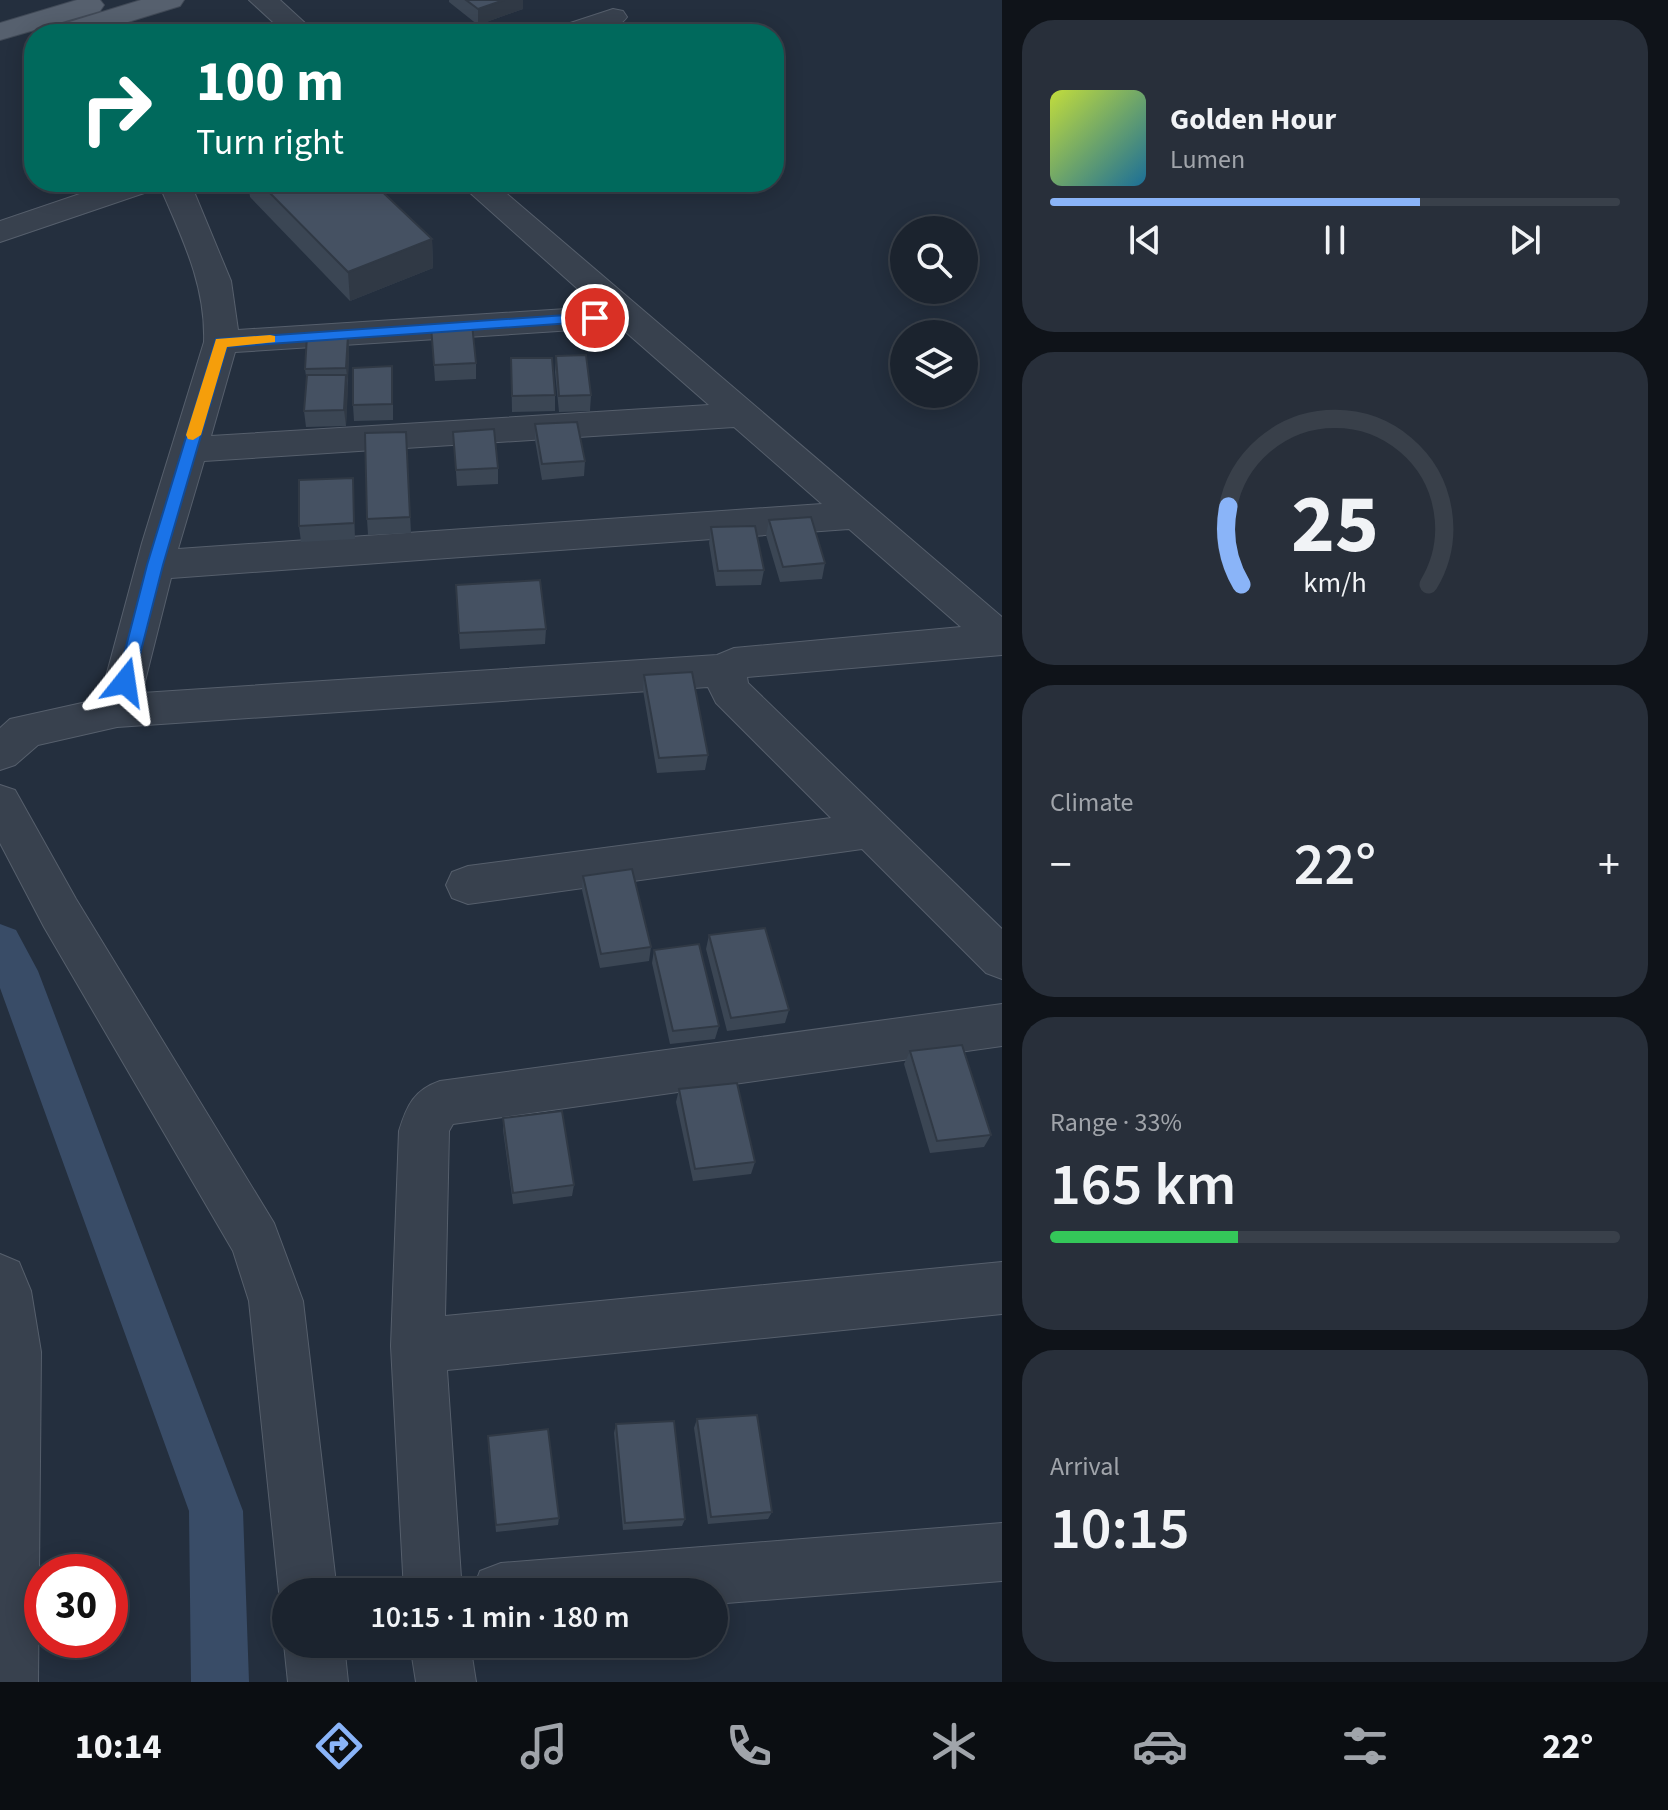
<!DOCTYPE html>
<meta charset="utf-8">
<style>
body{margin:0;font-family:"Source Sans 3",sans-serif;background:#282f3a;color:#f1f3f6;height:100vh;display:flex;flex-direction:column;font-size:30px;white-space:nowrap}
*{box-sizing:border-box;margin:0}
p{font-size:26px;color:#a0a4aa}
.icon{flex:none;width:44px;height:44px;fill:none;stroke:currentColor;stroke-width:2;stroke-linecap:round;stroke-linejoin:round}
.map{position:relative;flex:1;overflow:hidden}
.panel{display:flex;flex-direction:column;gap:20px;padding:20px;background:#0f1319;width:666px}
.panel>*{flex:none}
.hud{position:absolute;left:24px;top:24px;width:760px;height:168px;border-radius:32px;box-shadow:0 4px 20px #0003,0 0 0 2px #39404a;background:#00695c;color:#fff;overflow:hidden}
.buttons{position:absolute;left:890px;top:216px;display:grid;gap:16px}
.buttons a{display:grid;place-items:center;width:88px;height:88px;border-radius:50%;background:#1b232e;box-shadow:0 4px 20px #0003,0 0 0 2px #39404a;font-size:40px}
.speed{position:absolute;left:24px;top:1554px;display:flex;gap:16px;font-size:40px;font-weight:700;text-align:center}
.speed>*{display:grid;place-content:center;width:104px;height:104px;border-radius:50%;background:#1b232e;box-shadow:0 4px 20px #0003,0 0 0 2px #39404a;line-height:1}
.speed .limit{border:12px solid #d22;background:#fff;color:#111}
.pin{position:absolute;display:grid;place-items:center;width:68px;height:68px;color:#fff;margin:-34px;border:4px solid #fff;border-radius:50%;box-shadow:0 2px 8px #0007}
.me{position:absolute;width:88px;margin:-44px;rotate:15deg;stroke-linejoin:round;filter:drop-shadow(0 0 6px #0008)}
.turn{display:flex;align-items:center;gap:28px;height:168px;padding:0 40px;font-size:36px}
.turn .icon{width:104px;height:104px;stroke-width:2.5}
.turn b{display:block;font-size:56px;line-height:68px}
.big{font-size:60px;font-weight:600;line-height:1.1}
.panel .widget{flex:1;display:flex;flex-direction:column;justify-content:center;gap:12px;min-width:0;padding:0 28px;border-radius:32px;background:#282f3a}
.panel .dial{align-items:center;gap:0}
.dial svg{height:208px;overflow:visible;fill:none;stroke:#39404a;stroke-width:7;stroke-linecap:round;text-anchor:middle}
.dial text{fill:#f1f3f6;stroke:none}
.song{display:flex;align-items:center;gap:24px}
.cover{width:96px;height:96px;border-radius:12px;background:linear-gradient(135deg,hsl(70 70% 55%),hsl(200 70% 35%))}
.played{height:8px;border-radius:4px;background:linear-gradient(90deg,#8ab4f8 65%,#39404a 65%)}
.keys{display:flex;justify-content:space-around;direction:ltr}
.heat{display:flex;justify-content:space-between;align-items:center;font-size:44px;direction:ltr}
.charge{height:12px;border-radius:6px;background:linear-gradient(90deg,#34c759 33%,#39404a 0)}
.trip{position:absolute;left:272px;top:1578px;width:456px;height:80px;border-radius:40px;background:#1b232e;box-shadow:0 4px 20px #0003,0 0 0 2px #39404a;font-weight:600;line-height:80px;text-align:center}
.tabs{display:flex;height:128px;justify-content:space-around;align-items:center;background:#0b0e12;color:#a0a4aa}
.tabs .icon{width:56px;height:56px}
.tabs .active{color:#8ab4f8}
.tabs b{font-size:36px;color:#f1f3f6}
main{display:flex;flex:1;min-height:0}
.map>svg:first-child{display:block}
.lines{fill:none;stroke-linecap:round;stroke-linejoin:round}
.canal{fill:#394c67;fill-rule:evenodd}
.minor-casing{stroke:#565f6c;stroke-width:2}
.major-casing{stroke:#414a57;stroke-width:2}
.minor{fill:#38414e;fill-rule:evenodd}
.major{fill:#56606e;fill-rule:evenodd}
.wall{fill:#3b4654}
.shaded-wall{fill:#303945}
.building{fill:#455162;stroke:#303945;stroke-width:2}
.route{fill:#1a73e8;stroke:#114b97;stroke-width:2}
.slow{fill:#f59e0b}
</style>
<main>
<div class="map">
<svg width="1002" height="1682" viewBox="0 0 1002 1682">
<rect width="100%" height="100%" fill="#242f3e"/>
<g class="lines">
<path class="canal" d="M 0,924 L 16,930 L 38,971 L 243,1511 L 249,1682 L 191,1682 L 189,1511 L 0,988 Z"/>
<defs>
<path id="minor" d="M 249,0 L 280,0 L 317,34 L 286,34 Z
M 613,9 L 623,11 L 627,17 C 612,38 573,34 551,34 L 555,28 Z
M 115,182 L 190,182 L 231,281 L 238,330 L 598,307 L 458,182 L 493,182 L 1002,617 L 1002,655 L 747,677 L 748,683 L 1002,929 L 1002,979 L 986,973 L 862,849 L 468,904 L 452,898 L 446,885 L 452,872 L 468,866 L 831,818 L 716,703 L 708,687 L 117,727 L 38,745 L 15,765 L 0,770 L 0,728 L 10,719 L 100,699 L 142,543 L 204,342 C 206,284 181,236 159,184 L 156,189 L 0,242 L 0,221 ZM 620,327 L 709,405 L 211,436 L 235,352 ZM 734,427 L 822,504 L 178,549 L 204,461 ZM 849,529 L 961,627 L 734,648 L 717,655 L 142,693 L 171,578 Z
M 0,785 L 15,790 L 76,899 L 274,1223 L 303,1301 L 337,1592 L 286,1592 L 286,1610 L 279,1592 L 249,1301 L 233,1251 L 44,927 L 0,843 Z
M 1002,1004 L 1002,1046 L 453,1124 L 449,1131 L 445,1316 L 1002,1262 L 1002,1314 L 447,1370 L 462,1592 L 404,1592 L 391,1346 L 399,1131 C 407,1105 414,1090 440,1081 Z
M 0,1254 L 19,1262 L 31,1291 L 41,1352 L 38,1682 L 0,1682 Z
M 1002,1523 L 1002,1581 L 714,1604 L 714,1592 L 472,1592 L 480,1571 L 501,1563 Z
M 286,1639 L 286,1644 L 344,1644 L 348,1682 L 288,1682 L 284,1644 Z
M 410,1644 L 470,1644 L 476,1682 L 416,1682 Z"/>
<path id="major" d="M 77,0 L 100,0 L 104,5 L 100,11 L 0,40 L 0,23 Z
M 141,0 L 184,0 L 180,6 L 89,34 L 46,34 L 50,28 Z"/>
</defs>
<use href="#minor" class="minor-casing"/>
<use href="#major" class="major-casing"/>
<use href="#minor" class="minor"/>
<use href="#major" class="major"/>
</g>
<path class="wall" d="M 449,0 L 523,0 L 523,9 L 478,25 L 449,2 Z
M 248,182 L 372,182 L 432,239 L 433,268 L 350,301 L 250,197 Z
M 431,326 L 476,363 L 476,379 L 435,381 Z
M 348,335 L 349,351 L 346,426 L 306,427 L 304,411 L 307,383 L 305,369 Z
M 556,356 L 591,395 L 590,411 L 559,412 L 555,372 Z
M 511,358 L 555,395 L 555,411 L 512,412 Z
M 393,382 L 393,420 L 354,421 L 353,405 Z
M 535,424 L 585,461 L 584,476 L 542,480 L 535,440 Z
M 406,432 L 411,533 L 368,535 L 367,519 Z
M 453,432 L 498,468 L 498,484 L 457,486 Z
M 353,478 L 355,539 L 301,542 L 299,526 Z
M 769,520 L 825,563 L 822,579 L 780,582 L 766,535 Z
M 711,527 L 764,570 L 761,585 L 716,586 L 709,543 Z
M 456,585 L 546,629 L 545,644 L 460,649 Z
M 644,675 L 708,755 L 705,770 L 657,773 L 643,690 Z
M 583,876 L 651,947 L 649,961 L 600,968 L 582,890 Z
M 709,935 L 789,1010 L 785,1023 L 727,1031 L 706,949 Z
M 654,950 L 719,1026 L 715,1039 L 670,1044 L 652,963 Z
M 910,1051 L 991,1135 L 984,1147 L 930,1153 L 904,1064 Z
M 679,1089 L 755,1162 L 751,1174 L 693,1181 L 676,1102 Z
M 503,1118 L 574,1185 L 572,1196 L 513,1204 L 503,1130 Z
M 697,1419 L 772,1512 L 768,1519 L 708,1524 L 694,1428 Z
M 616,1424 L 685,1519 L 682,1526 L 623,1530 L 614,1433 Z
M 488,1444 L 559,1518 L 558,1525 L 496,1532 Z"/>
<path class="shaded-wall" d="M 504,0 L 523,0 L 523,9 L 478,25 L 478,9 Z
M 432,239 L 433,268 L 350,301 L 348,272 Z
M 348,335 L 349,351 L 348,384 L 346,368 Z
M 346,375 L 348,391 L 346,426 L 344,410 Z"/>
<path class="building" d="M 466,0 L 504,0 L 478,9 Z
M 259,182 L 372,182 L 432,239 L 348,272 Z
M 472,324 L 476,363 L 434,365 L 431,326 Z
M 307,335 L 348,335 L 346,368 L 305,369 Z
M 586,355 L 591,395 L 559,396 L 556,356 Z
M 511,358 L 552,358 L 555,395 L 512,396 Z
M 392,366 L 392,404 L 353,405 L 353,368 Z
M 307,375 L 346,375 L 344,410 L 304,411 Z
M 577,422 L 585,461 L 542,464 L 535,424 Z
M 494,429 L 498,468 L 456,470 L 453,432 Z
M 406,432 L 410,517 L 367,519 L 365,433 Z
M 353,478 L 354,523 L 299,526 L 299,480 Z
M 811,517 L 825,563 L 783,567 L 769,520 Z
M 755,526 L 764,570 L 718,571 L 711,527 Z
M 540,580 L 546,629 L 459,633 L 456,585 Z
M 692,672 L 708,755 L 659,758 L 644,675 Z
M 632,869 L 651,947 L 601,954 L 583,876 Z
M 765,928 L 789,1010 L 731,1018 L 709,935 Z
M 699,944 L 719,1026 L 673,1031 L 654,950 Z
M 962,1045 L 991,1135 L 937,1141 L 910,1051 Z
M 737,1083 L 755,1162 L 695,1169 L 679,1089 Z
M 562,1111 L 574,1185 L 513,1193 L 503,1118 Z
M 757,1415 L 772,1512 L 711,1517 L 697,1419 Z
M 674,1421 L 685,1519 L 625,1523 L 616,1424 Z
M 548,1429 L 559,1518 L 496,1525 L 488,1436 Z"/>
<path class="route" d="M 595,313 L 602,318 L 600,321 L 227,347 L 163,565 L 133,682 L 125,688 L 119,686 L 117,682 L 147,565 L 216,339 Z"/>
<path class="slow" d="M 270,335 L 275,336 L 275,342 L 227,347 L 201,435 L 193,440 L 188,439 L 186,435 L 216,339 Z"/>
</svg>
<div class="buttons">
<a><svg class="icon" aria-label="search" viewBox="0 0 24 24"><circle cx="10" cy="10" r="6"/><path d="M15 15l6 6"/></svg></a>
<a><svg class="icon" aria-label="layers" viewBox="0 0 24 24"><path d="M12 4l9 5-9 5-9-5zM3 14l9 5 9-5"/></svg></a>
</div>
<div class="speed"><div class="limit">30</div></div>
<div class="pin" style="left:595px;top:318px;background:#d93025"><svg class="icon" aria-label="arrive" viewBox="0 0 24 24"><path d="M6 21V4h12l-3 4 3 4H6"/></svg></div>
<svg class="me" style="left:125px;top:682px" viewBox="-20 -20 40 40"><path d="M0-17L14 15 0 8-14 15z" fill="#1a73e8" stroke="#fff" stroke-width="4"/></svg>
<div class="trip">10:15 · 1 min · 180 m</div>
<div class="hud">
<div class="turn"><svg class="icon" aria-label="right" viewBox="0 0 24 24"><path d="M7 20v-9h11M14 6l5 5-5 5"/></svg><div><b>100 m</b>Turn right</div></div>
</div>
</div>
<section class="panel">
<div class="widget">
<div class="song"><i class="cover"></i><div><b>Golden Hour</b><p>Lumen</p></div></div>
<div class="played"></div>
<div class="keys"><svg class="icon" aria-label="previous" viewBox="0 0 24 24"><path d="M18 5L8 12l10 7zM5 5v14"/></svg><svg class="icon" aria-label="pause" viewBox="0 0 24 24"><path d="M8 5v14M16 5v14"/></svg><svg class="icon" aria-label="next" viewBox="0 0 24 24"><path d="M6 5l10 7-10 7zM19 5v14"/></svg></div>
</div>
<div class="widget dial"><svg viewBox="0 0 100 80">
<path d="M14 69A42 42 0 1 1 86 69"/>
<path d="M14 69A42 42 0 0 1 9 39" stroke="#8ab4f8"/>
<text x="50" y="56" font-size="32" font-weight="700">25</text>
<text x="50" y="72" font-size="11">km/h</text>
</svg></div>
<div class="widget"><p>Climate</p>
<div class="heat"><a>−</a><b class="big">22°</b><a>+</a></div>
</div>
<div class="widget"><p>Range · 33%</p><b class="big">165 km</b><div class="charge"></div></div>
<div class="widget"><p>Arrival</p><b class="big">10:15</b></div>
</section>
</main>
<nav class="tabs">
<b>10:14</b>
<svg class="icon active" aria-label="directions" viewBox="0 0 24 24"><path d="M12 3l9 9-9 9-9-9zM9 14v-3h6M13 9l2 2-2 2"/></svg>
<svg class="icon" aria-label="music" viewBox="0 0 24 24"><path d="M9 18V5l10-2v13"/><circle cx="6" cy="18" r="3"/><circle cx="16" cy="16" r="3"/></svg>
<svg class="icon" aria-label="phone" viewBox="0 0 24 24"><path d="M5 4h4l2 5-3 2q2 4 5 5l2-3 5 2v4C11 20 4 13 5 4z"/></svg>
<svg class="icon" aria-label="climate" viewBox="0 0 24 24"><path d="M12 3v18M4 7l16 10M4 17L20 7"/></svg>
<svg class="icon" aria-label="car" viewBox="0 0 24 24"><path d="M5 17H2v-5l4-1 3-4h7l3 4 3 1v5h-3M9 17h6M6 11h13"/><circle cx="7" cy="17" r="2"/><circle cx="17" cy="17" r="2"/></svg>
<svg class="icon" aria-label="filters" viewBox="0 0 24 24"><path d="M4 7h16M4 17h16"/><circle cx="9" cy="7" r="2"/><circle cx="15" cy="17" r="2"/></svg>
<b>22°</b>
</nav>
